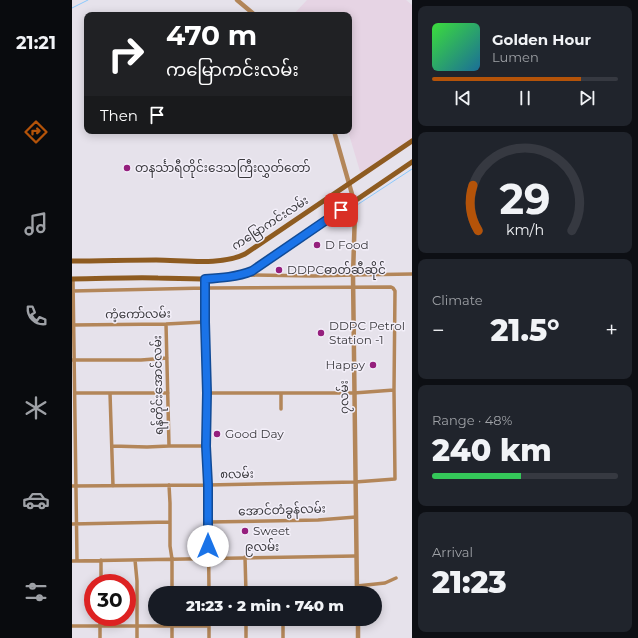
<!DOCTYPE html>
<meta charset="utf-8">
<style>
body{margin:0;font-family:Montserrat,"Noto Sans Myanmar",sans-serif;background:#20242c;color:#f1f3f6;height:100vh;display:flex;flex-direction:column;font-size:15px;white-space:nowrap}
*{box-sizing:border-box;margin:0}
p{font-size:13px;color:#9ea1a6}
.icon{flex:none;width:22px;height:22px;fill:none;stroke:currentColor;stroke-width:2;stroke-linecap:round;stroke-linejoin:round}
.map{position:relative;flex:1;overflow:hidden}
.details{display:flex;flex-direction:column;gap:6px;padding:6px;background:#0d0f14;width:226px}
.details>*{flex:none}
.banner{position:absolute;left:12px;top:12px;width:268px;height:122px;border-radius:8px;box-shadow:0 2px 10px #0003;background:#202124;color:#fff;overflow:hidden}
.speed{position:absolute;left:12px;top:574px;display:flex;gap:8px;font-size:20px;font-weight:700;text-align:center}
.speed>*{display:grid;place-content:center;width:52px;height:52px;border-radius:50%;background:#171b24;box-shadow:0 2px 10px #0003;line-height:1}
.speed .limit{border:6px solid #d22;background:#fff;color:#111}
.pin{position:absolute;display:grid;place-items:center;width:34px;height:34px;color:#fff;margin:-17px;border-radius:8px;box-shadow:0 2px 6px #0006}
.me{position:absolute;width:44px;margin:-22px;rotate:0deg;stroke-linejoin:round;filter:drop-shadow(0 0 3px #0008)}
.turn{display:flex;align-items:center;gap:14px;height:84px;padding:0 16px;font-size:18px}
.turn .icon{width:52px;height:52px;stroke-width:2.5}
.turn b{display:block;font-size:28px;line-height:34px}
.then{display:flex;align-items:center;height:38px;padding:0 16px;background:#0003;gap:8px;font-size:15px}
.big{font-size:30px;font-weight:800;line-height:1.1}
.details .widget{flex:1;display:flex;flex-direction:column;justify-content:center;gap:6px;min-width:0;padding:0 14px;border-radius:8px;background:#20242c}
.details .dial{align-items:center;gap:0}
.dial svg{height:104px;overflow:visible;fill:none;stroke:#363941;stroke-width:7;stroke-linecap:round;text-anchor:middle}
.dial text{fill:#f1f3f6;stroke:none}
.song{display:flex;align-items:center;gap:12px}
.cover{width:48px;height:48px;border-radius:6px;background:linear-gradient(135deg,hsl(120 70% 55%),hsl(200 70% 35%))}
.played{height:4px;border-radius:2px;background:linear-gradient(90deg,#b45309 80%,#363941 80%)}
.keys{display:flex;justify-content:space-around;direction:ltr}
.heat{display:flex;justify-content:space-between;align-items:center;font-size:22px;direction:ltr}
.charge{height:6px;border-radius:3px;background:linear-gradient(90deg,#34c759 48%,#363941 0)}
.trip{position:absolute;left:76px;top:586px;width:234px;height:40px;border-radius:20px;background:#171b24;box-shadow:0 2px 10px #0003;font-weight:800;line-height:40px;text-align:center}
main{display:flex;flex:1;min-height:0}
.tab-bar{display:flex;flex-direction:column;width:72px;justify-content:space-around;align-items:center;background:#090b0e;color:#9ea1a6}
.tab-bar .icon{width:28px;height:28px}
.tab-bar .on{color:#b45309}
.tab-bar b{font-size:18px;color:#f1f3f6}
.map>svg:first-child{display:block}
.commercial{fill:#e6d4e4}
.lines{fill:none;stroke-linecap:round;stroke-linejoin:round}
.stream{stroke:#8bc9fd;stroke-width:1}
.minor{stroke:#b38659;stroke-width:3.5}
.tertiary{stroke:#b38659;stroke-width:4.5}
.secondary{stroke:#8e5b20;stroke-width:5}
.route-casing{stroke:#114b97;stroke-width:10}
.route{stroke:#1a73e8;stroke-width:7}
.poi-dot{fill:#951f7d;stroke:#f3eff9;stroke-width:1.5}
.labels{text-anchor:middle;stroke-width:3;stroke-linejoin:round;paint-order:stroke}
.poi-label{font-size:12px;fill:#3a393d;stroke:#f3eff9;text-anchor:start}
.street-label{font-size:12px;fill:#3a393d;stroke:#f3eff9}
</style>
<main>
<nav class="tab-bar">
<b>21:21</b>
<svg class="icon on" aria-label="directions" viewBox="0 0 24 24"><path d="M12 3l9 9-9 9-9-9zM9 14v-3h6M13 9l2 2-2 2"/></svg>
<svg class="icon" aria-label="music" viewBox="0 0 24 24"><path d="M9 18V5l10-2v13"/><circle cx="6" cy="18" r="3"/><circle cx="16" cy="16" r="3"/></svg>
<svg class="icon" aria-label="phone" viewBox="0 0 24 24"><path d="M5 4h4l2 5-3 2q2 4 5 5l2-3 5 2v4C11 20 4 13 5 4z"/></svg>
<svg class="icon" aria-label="climate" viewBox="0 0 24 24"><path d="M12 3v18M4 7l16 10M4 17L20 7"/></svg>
<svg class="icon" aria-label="car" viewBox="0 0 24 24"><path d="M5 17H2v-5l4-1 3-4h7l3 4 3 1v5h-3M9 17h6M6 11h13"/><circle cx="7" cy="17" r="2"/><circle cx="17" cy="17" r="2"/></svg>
<svg class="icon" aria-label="filters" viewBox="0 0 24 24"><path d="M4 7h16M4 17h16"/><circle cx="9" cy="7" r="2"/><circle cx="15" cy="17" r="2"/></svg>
</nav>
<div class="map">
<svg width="340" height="638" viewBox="0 0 340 638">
<rect width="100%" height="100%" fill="#e6e2eb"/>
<path class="commercial" d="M 235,0 L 334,0 L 340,5 L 340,144 L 290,178 L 276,131 L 277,131 L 277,15 L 221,15 Z"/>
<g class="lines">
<path class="stream" d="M 0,8 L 16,0
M 285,205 L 340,169
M 188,269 L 281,208"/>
<path class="minor" d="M 174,275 L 242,276 L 281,275 L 340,274
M 1,279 L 5,560
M 133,279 L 133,322 L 136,485 L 137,593
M 0,291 L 133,288 L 319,287 L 321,288 L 323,291 L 322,390 L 282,393 L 135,393
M 94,324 L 97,446
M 0,325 L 94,324 L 133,322
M 0,360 L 69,360 L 95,358
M 3,393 L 96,393
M 38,393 L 41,486
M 209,393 L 209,409
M 40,446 L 75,447 L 97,446 L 134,446
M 97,485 L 98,503 L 98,546 L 100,559 L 100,593
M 0,486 L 136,485 L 283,482 L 323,479 L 322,390
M 136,522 L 246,520 L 284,517
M 0,524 L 98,522
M 173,557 L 174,593
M 63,560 L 65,581 L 65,638
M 0,561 L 284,556
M 29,583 L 29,560
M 285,586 L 313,583 L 324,578
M 205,593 L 206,593
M 218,593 L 285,591
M 100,619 L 100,638
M 137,619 L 137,638
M 211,619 L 211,638
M 0,626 L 137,626
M 174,637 L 174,619
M 28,638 L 28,617"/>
<path class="tertiary" d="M 165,0 L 183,15
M 262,131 L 282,201 L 283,211 L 281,275 L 285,593
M 286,619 L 286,638"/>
<path class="secondary" d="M 0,261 C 28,261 56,260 84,260 C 111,260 149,266 173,254 L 340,141
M 0,279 C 29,279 57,277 86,278 C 117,278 151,283 180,271 L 340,162"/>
</g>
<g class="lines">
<defs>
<path id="route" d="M 136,546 L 136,485 L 134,446 L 135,393 L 133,322 L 133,279 C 149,278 165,277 180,271 L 269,210"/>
</defs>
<use href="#route" class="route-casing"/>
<use href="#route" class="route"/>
</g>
<g class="poi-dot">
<circle cx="55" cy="168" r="4"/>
<circle cx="245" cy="245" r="4"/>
<circle cx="207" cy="270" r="4"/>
<circle cx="249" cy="333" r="4"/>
<circle cx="301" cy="365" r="4"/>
<circle cx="145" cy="434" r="4"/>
<circle cx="173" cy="531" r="4"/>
</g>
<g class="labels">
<g class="poi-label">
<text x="63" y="172">တနင်္သာရီတိုင်းဒေသကြီးလွှတ်တော်</text>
<text x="253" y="249">D Food</text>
<text x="215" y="274">DDPCဓာတ်ဆီဆိုင်</text>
<text x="257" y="330">DDPC Petrol<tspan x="257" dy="14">Station -1</tspan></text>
<text x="293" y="369" text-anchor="end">Happy</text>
<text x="153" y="438">Good Day</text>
<text x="181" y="535">Sweet</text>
</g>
<g class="street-label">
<text transform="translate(198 223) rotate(-33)" y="4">ကမြောကင်းလမ်း</text>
<text transform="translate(66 314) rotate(-1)" y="4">ကံ့ကော်လမ်း</text>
<text transform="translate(86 385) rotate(-91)" y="4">ရန်တိုင်းအောင်လမ်း</text>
<text transform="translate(272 397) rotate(-91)" y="4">၇လမ်း</text>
<text transform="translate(165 474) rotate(-1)" y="4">၈လမ်း</text>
<text transform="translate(210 510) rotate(-2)" y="4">အောင်တံခွန်လမ်း</text>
<text x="190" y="551">၉လမ်း</text>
</g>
</g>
</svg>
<div class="speed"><div class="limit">30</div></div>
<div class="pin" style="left:269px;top:210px;background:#d93025"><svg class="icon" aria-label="arrive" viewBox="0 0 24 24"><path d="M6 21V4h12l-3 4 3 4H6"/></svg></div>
<svg class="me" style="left:136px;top:546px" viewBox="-20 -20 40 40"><circle r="19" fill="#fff"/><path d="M0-13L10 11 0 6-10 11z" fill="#1a73e8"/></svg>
<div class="trip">21:23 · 2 min · 740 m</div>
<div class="banner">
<div class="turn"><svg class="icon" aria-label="right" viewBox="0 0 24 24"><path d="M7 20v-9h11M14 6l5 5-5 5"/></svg><div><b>470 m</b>ကမြောကင်းလမ်း</div></div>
<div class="then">Then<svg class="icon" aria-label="arrive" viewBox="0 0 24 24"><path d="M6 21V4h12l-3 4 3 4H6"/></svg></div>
</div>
</div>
<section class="details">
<div class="widget">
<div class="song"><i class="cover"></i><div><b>Golden Hour</b><p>Lumen</p></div></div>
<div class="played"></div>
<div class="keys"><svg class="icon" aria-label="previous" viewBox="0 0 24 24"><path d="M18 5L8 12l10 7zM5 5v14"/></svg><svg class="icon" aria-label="pause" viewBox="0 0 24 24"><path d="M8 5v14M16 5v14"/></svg><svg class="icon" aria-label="next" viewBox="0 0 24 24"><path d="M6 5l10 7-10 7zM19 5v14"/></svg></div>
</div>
<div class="widget dial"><svg viewBox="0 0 100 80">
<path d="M14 69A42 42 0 1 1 86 69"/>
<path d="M14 69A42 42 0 0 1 10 34" stroke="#b45309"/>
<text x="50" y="56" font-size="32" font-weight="700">29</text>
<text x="50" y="72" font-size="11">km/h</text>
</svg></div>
<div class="widget"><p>Climate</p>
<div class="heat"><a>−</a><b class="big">21.5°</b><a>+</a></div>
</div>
<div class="widget"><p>Range · 48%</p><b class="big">240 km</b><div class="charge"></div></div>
<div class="widget"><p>Arrival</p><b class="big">21:23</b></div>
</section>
</main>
